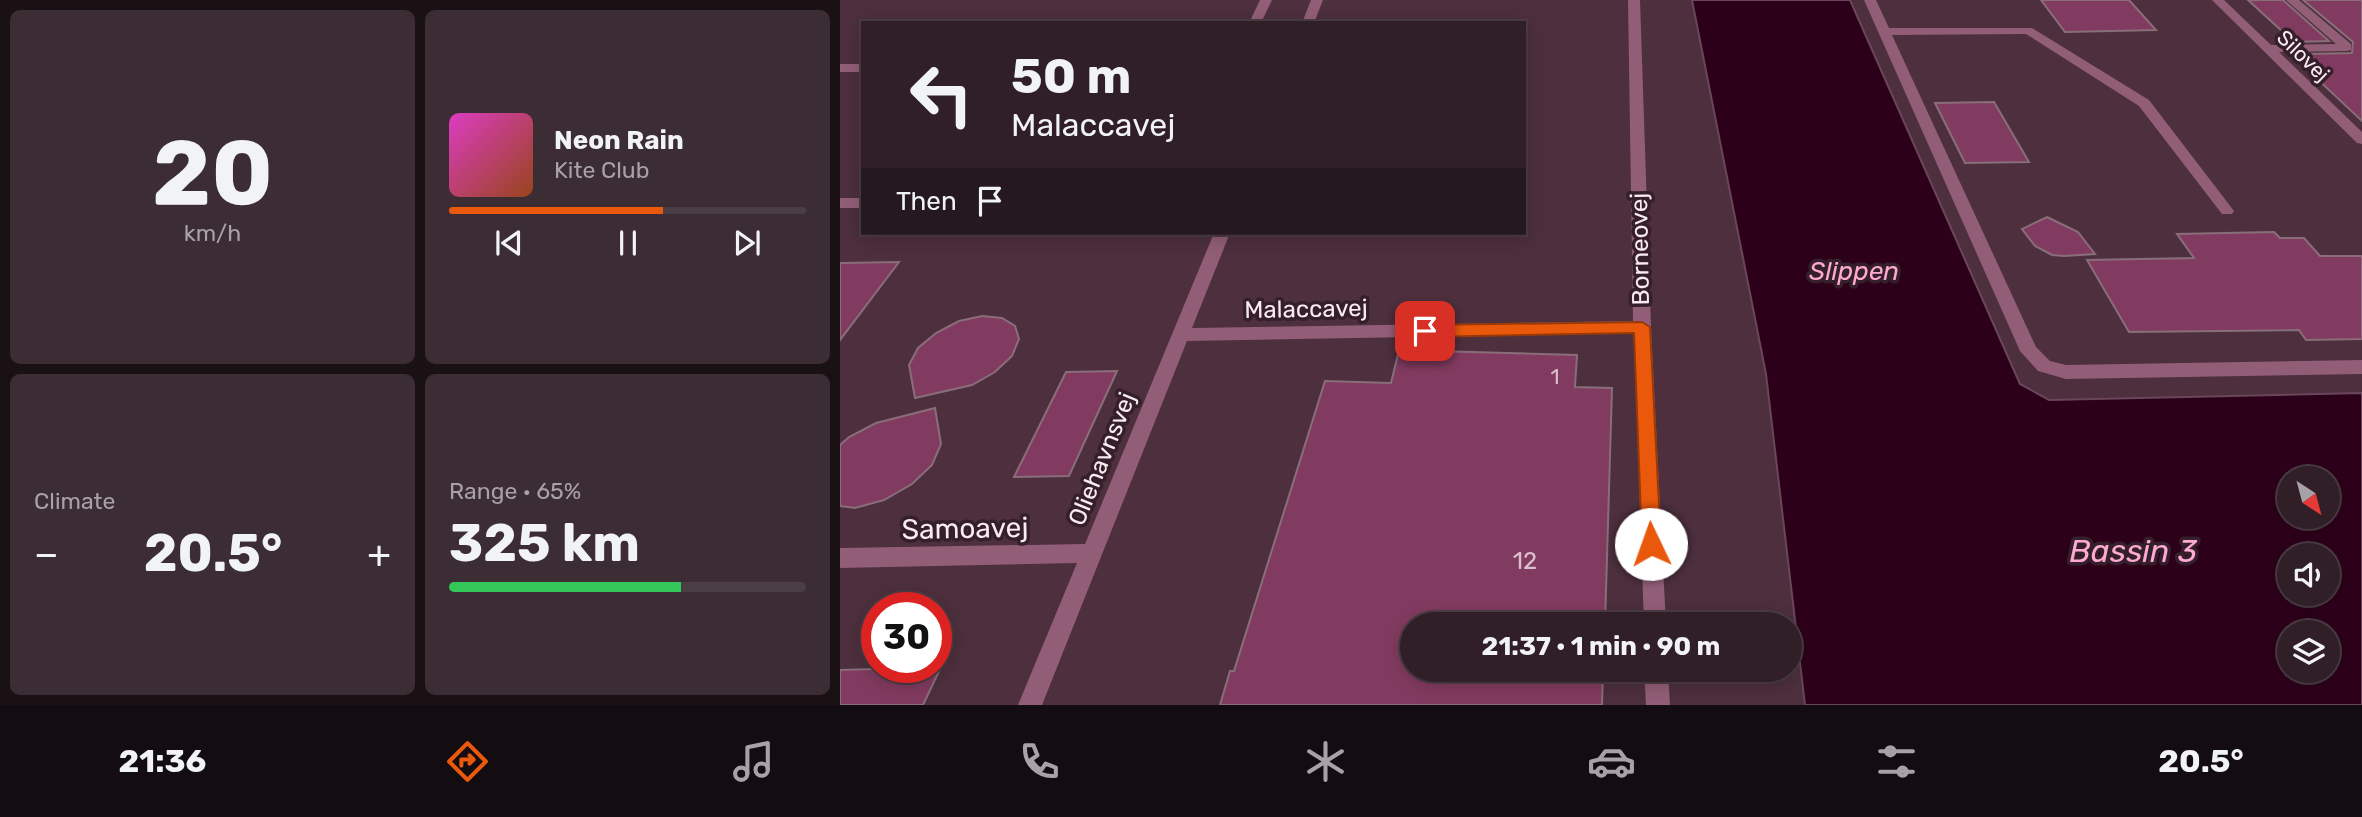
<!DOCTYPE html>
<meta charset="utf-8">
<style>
body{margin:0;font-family:Rubik,sans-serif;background:#3c2c33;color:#f1f3f6;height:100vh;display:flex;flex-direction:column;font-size:26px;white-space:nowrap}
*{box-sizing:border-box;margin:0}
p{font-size:23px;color:#a8a2a7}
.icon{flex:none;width:38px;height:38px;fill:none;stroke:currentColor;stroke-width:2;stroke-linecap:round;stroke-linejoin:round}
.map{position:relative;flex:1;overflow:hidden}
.panel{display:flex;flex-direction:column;gap:10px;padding:10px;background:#1a1115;width:840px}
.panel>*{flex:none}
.banner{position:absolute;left:21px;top:21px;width:665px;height:214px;border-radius:0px;box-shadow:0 4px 18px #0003,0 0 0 2px #4b3d44;background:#301f27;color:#f1f3f6;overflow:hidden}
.needle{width:46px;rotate:144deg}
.controls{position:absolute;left:1437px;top:466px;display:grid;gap:14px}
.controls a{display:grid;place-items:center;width:63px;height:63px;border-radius:50%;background:#301f27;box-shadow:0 4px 18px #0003,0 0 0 2px #4b3d44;font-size:35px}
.speed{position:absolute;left:21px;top:592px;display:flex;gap:14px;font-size:35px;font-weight:700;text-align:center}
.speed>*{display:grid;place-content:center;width:91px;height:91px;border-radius:50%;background:#301f27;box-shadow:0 4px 18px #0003,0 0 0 2px #4b3d44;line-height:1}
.speed .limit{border:10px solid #d22;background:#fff;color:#111}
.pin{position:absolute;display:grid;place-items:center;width:60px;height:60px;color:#fff;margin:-30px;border-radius:14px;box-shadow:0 4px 10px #0006}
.me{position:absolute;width:77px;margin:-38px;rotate:357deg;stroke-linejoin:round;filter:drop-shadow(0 0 5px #0008)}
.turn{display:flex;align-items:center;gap:24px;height:147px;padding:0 35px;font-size:32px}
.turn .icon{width:91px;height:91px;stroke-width:2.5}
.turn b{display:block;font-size:49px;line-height:60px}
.then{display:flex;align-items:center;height:66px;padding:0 35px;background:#0003;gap:14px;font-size:26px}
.big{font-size:52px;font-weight:700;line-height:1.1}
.panel .widget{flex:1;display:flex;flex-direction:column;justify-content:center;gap:10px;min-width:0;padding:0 24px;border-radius:10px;background:#3c2c33}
.panel .dial{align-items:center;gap:0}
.dial b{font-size:91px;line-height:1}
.song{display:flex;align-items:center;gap:21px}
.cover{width:84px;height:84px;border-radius:10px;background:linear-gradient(135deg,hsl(310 70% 55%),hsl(20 70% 35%))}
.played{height:7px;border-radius:4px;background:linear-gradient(90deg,#ea580c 60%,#4b3d44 60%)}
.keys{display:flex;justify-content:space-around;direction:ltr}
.heat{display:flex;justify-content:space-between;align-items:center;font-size:38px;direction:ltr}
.charge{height:10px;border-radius:5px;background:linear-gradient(90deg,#34c759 65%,#4b3d44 0)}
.panel .tiles{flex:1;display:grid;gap:10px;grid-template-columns:repeat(2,1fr)}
.trip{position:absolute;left:560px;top:612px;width:402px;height:70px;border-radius:35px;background:#301f27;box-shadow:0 4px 18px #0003,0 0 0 2px #4b3d44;font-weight:700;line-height:70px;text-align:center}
.menu{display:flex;height:112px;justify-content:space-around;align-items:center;background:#130c10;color:#a8a2a7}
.menu .icon{width:49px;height:49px}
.menu .selected{color:#ea580c}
.menu b{font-size:32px;color:#f1f3f6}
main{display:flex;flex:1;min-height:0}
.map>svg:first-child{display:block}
.built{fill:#4d2f3d;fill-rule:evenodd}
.water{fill:#2d001a;stroke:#6a465a;stroke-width:2;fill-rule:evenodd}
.building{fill:#823b60;stroke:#896e7a;stroke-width:2}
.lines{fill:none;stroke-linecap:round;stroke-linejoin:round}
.lane{fill:#925e77;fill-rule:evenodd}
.street{fill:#925e77;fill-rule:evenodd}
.route{fill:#ea580c;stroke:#983908;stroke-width:2}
.labels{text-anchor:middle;stroke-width:7;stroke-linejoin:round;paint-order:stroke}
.far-street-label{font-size:21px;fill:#faebf1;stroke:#351f2a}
.number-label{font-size:21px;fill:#dcbfcd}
.street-label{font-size:24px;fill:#faebf1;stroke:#351f2a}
.near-number-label{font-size:24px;fill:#dcbfcd}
.water-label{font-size:26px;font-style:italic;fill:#fda9d1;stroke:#351f2a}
.near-street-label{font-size:28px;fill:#faebf1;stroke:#351f2a}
.near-water-label{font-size:32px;font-style:italic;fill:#fda9d1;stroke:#351f2a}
</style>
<main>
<section class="panel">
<div class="tiles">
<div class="widget dial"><b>20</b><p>km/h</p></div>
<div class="widget">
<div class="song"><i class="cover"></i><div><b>Neon Rain</b><p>Kite Club</p></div></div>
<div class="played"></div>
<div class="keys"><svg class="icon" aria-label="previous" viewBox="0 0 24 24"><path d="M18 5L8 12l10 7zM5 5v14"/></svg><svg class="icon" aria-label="pause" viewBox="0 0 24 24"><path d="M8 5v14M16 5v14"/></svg><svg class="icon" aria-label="next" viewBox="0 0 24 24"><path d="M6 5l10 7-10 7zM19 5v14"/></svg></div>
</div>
<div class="widget"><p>Climate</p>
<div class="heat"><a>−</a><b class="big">20.5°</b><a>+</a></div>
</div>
<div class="widget"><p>Range · 65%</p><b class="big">325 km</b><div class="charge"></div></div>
</div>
</section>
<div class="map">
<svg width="1522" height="705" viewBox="0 0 1522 705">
<rect width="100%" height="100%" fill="#402934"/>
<path class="built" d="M 0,0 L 852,0 L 926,373 L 965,705 L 0,705 ZM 23,23 L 684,23 L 684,233 L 23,233 ZM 37,607 L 96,607 L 96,667 L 37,667 ZM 572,625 L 950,625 L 950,670 L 572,670 Z
M 1010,0 L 1522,0 L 1522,395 L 1209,400 L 1180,384 Z"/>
<path class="water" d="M 852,0 L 1010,0 L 1180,384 L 1209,400 L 1522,393 L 1522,705 L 965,705 L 926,374 ZM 1449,478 L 1488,478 L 1488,516 L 1449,516 ZM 1449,555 L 1488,555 L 1488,593 L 1449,593 ZM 1449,632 L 1488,632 L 1488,670 L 1449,670 Z"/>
<path class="building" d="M 1201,0 L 1289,0 L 1316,30 L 1225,32 Z
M 1408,0 L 1443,0 L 1489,41 L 1454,42 Z
M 1463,0 L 1522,0 L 1522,121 L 1472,74 L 1490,74 L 1468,54 L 1512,53 L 1513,42 Z
M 1154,102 L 1189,162 L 1125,163 L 1095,103 Z
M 1207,217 L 1238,232 L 1255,254 L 1224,256 L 1212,255 L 1195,246 L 1182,229 Z
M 1434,232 L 1440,238 L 1464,238 L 1480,256 L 1522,256 L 1522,339 L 1466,340 L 1459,330 L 1289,332 L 1247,260 L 1354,258 L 1337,234 Z
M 59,262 L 0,340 L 0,263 Z
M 142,316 L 162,318 L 175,326 L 179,339 L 172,356 L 155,372 L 132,385 L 75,398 L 69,365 L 78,348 L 96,333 L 119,321 Z
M 559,350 L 737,355 L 735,387 L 772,388 L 765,625 L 572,625 L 572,670 L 763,670 L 762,705 L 380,705 L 390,671 L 394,671 L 485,381 L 551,383 Z
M 277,371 L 229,476 L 174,477 L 226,372 Z
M 95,408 L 101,444 L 92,465 L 72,484 L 44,500 L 15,508 L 0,506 L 0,445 L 9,437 L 36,423 Z
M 101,667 L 83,705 L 0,705 L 0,670 Z"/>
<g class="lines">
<path class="lane" d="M 420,0 L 432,0 L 421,23 L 409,23 Z
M 1024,0 L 1036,0 L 1049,28 L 1192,28 L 1309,100 L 1394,211 L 1392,214 L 1382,214 L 1299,106 L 1186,34 L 1052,35 L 1196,347 L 1210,361 L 1226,365 L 1522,360 L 1522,374 L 1226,379 L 1198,371 L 1180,351 Z
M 1372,0 L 1384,0 L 1431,45 L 1496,44 L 1446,0 L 1459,0 L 1511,44 L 1511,50 L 1507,51 L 1439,52 L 1522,132 L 1522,144 L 1517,143 Z
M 0,64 L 23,64 L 23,72 L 0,72 Z
M 0,198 L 23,198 L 23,208 L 0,208 Z"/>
<path class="street" d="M 471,0 L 483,0 L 474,23 L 462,23 Z
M 788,0 L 800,0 L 811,327 L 826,625 L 804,625 L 794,333 L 347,341 L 202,705 L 178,705 L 237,563 L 0,568 L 0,548 L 245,544 L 374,233 L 390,233 L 352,328 L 793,321 Z
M 804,670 L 828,670 L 830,705 L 806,705 Z"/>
</g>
<path class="route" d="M 802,322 L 810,327 L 821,544 L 818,550 L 811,552 L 804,550 L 802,544 L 794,333 L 585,337 L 577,331 L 585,325 Z"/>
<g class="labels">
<g class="far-street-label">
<text transform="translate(1463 56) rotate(44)" y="7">Silovej</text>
</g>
<g class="number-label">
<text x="715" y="384">1</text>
</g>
<g class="street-label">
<text transform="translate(800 249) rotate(-91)" y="8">Borneovej</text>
<text transform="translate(466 309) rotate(-1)" y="8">Malaccavej</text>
<text transform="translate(262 459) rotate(-68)" y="8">Oliehavnsvej</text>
</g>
<g class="near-number-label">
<text x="685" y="569">12</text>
</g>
<g class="water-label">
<text x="1014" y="280">Slippen</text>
</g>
<g class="near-street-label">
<text transform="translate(125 528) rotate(-1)" y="10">Samoavej</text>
</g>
<g class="near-water-label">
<text x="1293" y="562">Bassin 3</text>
</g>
</g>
</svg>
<div class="controls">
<a><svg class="needle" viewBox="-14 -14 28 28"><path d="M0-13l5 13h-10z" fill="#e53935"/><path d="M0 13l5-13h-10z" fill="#a8a2a7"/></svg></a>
<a><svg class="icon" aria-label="sound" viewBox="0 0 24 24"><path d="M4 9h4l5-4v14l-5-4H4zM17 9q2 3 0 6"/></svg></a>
<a><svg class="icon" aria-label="layers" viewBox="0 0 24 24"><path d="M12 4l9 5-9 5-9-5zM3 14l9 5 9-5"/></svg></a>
</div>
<div class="speed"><div class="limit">30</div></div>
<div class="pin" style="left:585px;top:331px;background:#d93025"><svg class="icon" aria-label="arrive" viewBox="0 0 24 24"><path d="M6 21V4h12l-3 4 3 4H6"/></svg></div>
<svg class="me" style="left:811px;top:544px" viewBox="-20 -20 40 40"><circle r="19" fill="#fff"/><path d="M0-13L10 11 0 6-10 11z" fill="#ea580c"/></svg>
<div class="trip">21:37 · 1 min · 90 m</div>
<div class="banner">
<div class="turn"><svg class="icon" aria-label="left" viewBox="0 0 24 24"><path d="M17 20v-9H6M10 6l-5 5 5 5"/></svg><div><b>50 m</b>Malaccavej</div></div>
<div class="then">Then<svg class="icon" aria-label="arrive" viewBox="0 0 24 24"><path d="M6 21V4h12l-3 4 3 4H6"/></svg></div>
</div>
</div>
</main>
<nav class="menu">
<b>21:36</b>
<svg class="icon selected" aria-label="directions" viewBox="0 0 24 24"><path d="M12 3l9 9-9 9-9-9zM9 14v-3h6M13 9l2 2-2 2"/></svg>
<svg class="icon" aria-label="music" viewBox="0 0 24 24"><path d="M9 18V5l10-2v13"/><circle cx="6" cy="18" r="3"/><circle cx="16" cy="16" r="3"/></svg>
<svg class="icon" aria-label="phone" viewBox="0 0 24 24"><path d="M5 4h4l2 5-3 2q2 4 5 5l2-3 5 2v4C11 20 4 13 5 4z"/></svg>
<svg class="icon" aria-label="climate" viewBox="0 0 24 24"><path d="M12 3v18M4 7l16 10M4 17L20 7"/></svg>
<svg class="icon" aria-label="car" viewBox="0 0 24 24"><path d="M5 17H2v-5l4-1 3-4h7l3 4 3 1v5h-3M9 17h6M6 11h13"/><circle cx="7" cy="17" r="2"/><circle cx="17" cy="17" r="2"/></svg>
<svg class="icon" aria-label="filters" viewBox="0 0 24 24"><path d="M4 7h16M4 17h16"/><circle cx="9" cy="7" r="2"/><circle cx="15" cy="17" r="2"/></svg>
<b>20.5°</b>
</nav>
